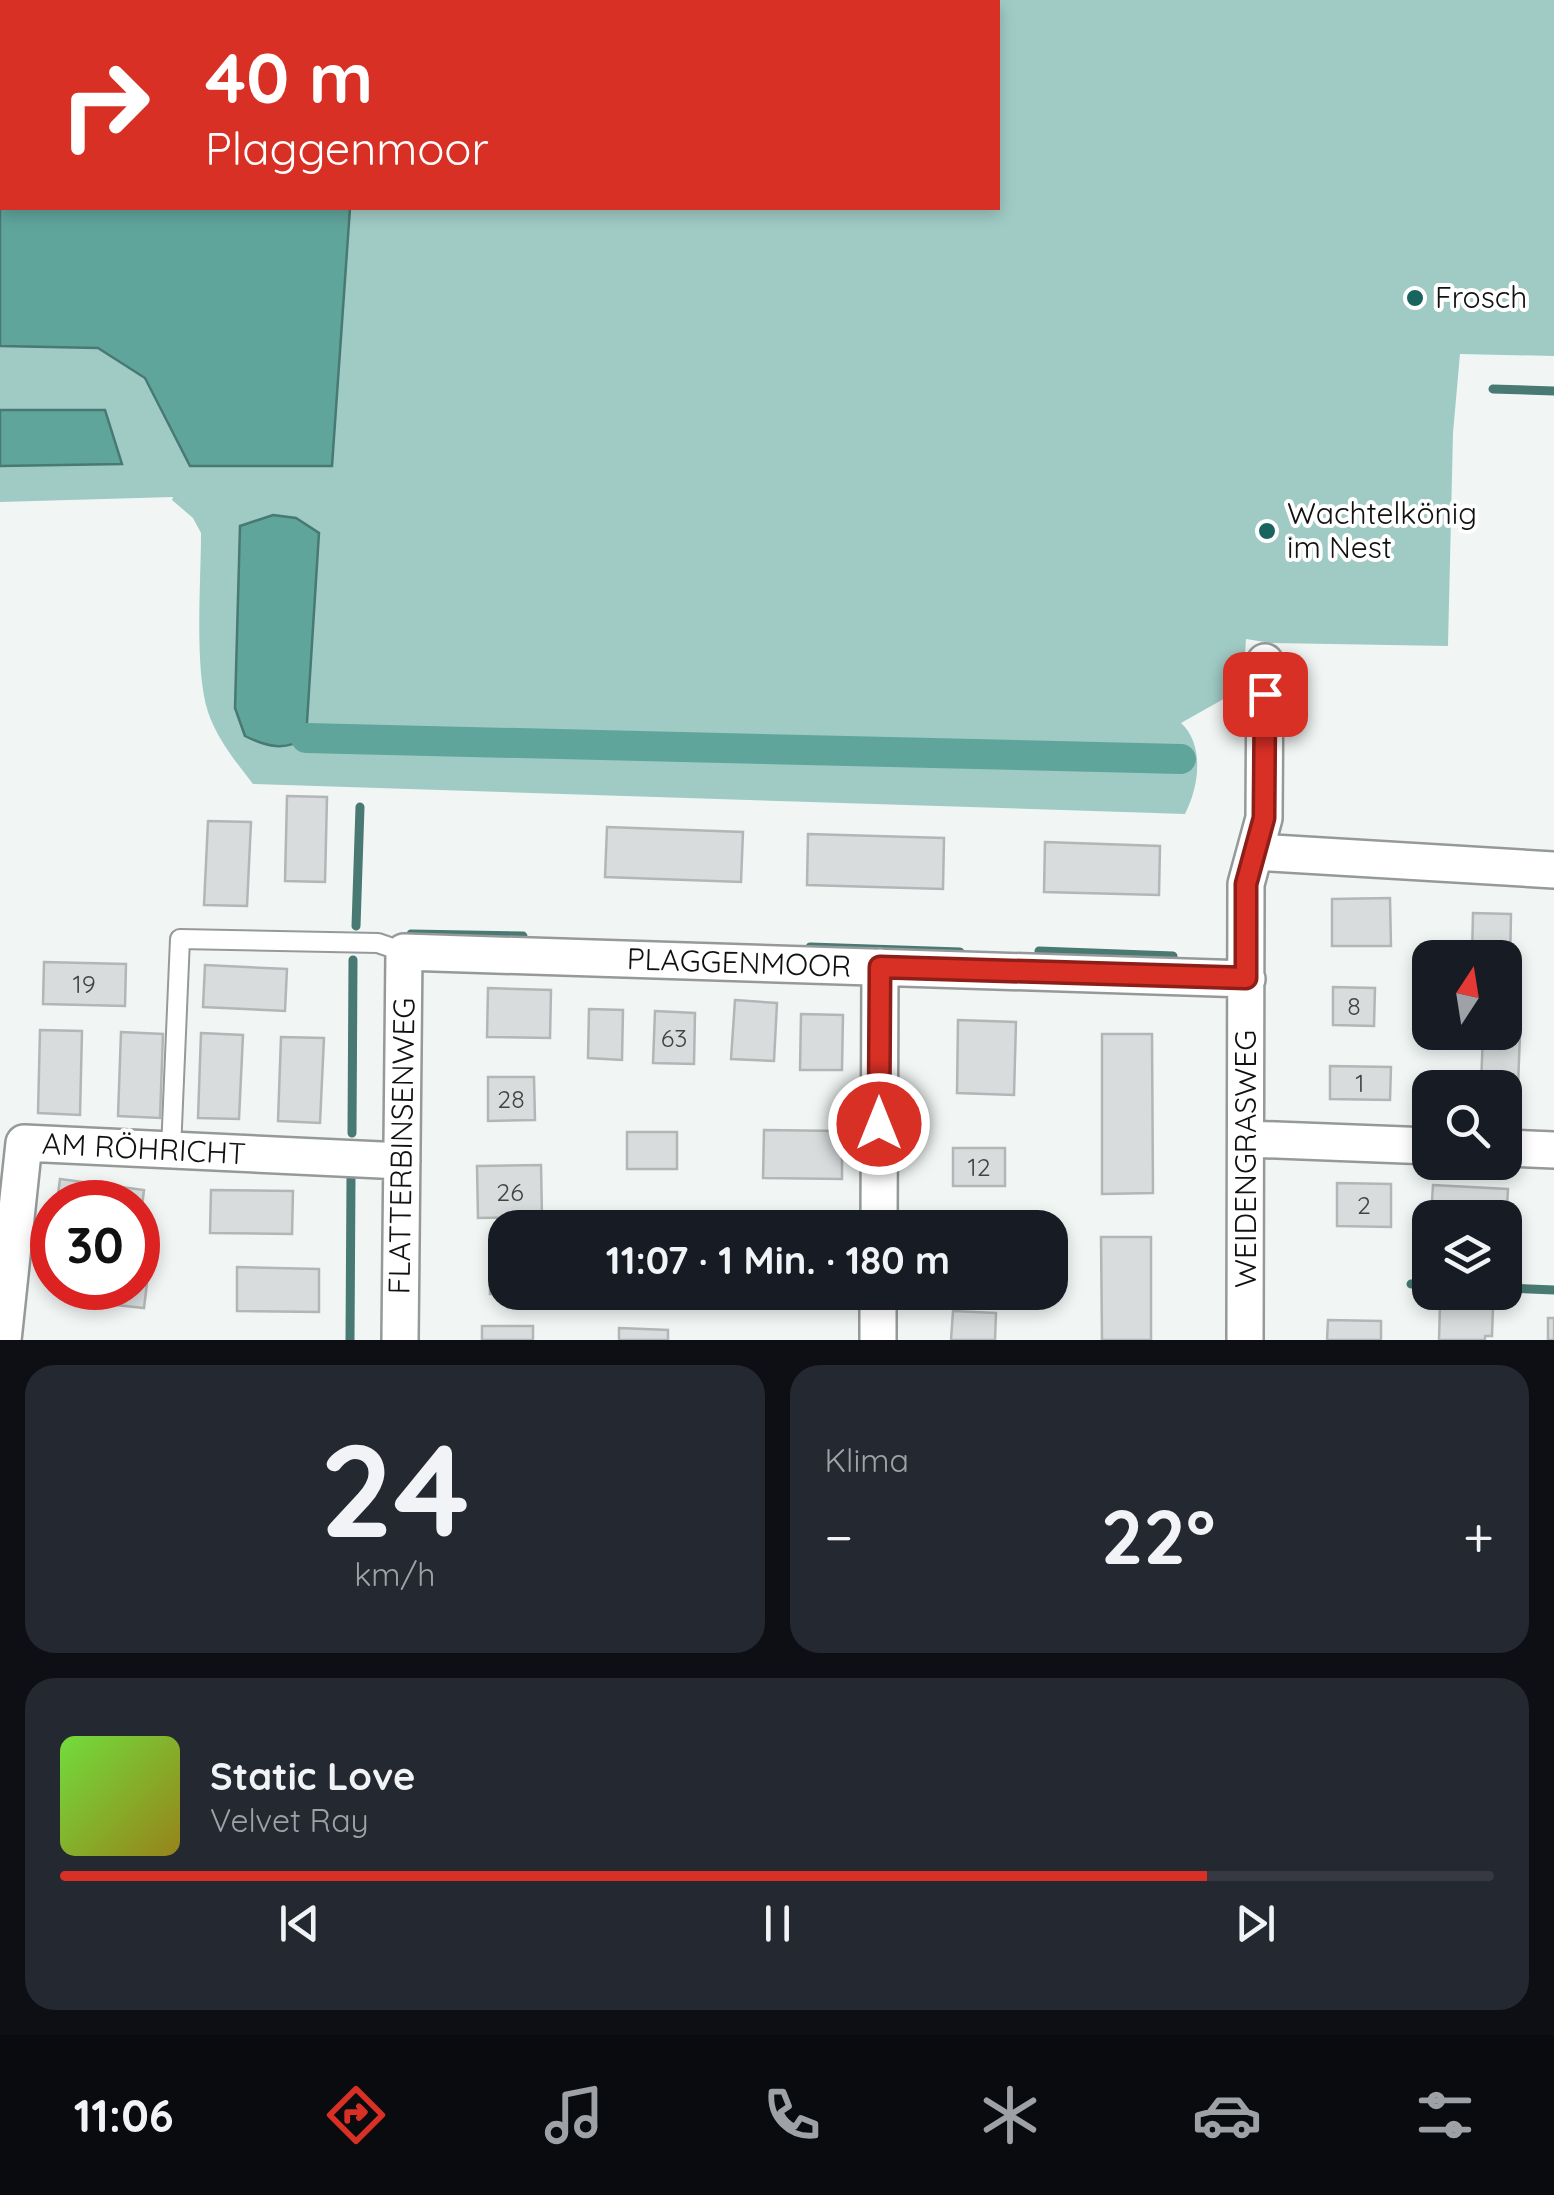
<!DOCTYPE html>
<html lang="de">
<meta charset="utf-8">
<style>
body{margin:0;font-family:Quicksand,sans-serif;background:#242831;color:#f1f3f6;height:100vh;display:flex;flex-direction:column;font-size:38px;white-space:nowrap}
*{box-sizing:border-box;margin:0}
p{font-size:32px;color:#9ea1a6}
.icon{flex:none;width:55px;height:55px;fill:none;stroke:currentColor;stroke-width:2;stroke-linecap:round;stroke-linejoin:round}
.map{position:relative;height:1340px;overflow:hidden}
.drawer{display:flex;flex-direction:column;gap:25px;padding:25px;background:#0d0f14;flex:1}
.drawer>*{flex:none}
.top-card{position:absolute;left:0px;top:0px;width:1000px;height:210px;box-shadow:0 5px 15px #0003;background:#d93025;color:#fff;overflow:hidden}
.needle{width:65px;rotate:12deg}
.controls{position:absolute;left:1412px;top:940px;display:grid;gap:20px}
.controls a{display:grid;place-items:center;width:110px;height:110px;border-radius:20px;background:#171b24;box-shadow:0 5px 15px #0003;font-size:50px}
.speed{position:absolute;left:30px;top:1180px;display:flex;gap:20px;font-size:50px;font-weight:700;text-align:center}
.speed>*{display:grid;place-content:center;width:130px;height:130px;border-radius:50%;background:#171b24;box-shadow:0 5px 15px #0003;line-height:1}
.speed .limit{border:15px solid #d22;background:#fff;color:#111}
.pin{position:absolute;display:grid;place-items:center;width:85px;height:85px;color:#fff;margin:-42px;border-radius:20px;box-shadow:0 5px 15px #0006}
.me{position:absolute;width:110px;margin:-55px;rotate:0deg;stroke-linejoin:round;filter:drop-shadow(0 0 8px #0008)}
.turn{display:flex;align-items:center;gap:35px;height:210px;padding:0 40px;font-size:45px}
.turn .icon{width:130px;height:130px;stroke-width:2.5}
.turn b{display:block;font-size:70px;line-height:85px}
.big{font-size:75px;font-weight:700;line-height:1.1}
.drawer .widget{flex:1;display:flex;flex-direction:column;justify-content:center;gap:15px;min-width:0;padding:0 35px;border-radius:30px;background:#242831}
.drawer .dial{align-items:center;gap:0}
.dial b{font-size:130px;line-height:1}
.song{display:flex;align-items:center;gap:30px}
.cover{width:120px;height:120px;border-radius:15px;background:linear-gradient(135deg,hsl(100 70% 55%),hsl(50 70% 35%))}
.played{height:10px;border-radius:5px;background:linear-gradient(90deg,#d93025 80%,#363941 80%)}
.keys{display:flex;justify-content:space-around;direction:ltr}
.heat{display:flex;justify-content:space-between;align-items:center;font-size:55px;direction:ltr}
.drawer .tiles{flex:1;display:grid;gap:25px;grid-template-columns:1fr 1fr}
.widget:last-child{grid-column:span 2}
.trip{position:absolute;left:488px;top:1210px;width:580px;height:100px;border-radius:30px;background:#171b24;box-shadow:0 5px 15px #0003;font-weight:700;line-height:100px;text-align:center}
.menu{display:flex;height:160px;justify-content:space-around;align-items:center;background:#090b0e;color:#9ea1a6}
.menu .icon{width:70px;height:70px}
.menu .active{color:#d93025}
.menu b{font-size:45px;color:#f1f3f6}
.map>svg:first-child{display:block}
.green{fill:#a0cbc5}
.water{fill:#60a59c;stroke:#487972;stroke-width:2.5}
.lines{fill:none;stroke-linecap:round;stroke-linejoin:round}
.stream{stroke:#487972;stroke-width:9}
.canal{stroke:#60a59c;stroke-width:30}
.building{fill:#d8dcdc;stroke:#b2b6b6;stroke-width:2.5}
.lane-casing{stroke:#959999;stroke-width:22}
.street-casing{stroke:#959999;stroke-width:40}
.lane{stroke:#fff;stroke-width:18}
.street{stroke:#fff;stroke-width:35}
.route-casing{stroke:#8d1f18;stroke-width:25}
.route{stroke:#d93025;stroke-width:18}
.poi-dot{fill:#19645e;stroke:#fff;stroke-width:4}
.labels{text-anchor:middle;stroke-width:8;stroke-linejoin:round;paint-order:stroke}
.number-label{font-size:25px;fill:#424444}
.poi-label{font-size:30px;fill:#101111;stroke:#fff;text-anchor:start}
.street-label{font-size:30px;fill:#101111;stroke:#fff}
</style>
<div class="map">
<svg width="1554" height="1340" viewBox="0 0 1554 1340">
<rect width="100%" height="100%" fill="#f1f6f5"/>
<path class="green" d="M 365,0 L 1554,0 L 1554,356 L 1460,354 L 1453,433 L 1448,646 L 1271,643 L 1246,639 L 1243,688 L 1181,723 C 1205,745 1199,787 1185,814 L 253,784 C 236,762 217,739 208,712 C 194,668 201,583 201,533 L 193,518 L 172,500 L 173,497 L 0,502 L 0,346 L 98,348 L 145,378 L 190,466 L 331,466 L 350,208 L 998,208 L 998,2 L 365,2 Z"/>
<path class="water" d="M 0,0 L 365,0 L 2,2 L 2,208 L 350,208 L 332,466 L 190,466 L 145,378 L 98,348 L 0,346 Z
M 0,410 L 105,410 L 122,464 L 0,466 Z
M 273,515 L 296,518 L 319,533 L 306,738 C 285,751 267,747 245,736 L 235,708 L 240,526 Z"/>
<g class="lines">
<path class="stream" d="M 1493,389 L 1554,391
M 356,926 L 360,807
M 411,934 L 523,936
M 810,947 L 960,952
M 1039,951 L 1173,956
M 352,1133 L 353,960
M 1411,1284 L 1430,1285
M 1505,1288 L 1554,1290
M 350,1340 L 351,1177"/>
<path class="canal" d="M 306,738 L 1181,759"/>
</g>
<path class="building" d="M 287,796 L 327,797 L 325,882 L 285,881 Z
M 208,821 L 251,822 L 247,906 L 204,905 Z
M 607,827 L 743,832 L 741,882 L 605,877 Z
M 808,834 L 944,838 L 943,889 L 807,885 Z
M 1045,842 L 1160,846 L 1159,895 L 1044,892 Z
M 1390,898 L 1391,946 L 1332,946 L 1332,899 Z
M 1473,913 L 1511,914 L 1510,966 L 1505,966 L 1505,958 L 1472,958 Z
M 44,962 L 126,964 L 125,1006 L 43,1004 Z
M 205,965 L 287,969 L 285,1011 L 203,1007 Z
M 1333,987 L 1375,988 L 1374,1026 L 1333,1025 Z
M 488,988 L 551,990 L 550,1038 L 487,1037 Z
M 735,1000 L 777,1003 L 774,1061 L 731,1059 Z
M 589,1009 L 623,1010 L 622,1060 L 588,1058 Z
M 655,1011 L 695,1013 L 694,1064 L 653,1063 Z
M 801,1014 L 843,1015 L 842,1070 L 800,1070 Z
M 958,1020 L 1016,1022 L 1014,1095 L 957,1093 Z
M 40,1030 L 82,1031 L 80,1115 L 38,1113 Z
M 121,1032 L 163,1034 L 160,1118 L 118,1116 Z
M 201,1033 L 243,1035 L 239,1119 L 198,1118 Z
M 1483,1033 L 1520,1034 L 1518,1086 L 1481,1085 Z
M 1102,1034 L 1152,1034 L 1153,1193 L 1102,1194 Z
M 281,1037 L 324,1038 L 320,1123 L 278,1121 Z
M 1330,1066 L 1391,1067 L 1390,1100 L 1330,1099 Z
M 488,1077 L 534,1077 L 535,1120 L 488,1121 Z
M 764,1130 L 842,1131 L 842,1179 L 763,1178 Z
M 627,1132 L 677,1132 L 677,1169 L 627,1169 Z
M 953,1148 L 1005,1148 L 1005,1186 L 953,1186 Z
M 541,1165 L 542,1217 L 478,1218 L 477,1166 Z
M 60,1179 L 144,1190 L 139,1230 L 138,1202 L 57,1202 Z
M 1337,1183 L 1391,1184 L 1391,1227 L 1337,1226 Z
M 1433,1185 L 1508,1189 L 1505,1242 L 1505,1218 L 1431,1218 Z
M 211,1190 L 293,1191 L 292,1234 L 210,1233 Z
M 1101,1237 L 1151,1237 L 1151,1340 L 1102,1340 Z
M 490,1247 L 505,1247 L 505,1292 L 544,1294 L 490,1294 Z
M 138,1265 L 149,1266 L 144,1308 L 61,1299 L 62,1288 L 138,1288 Z
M 237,1267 L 319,1269 L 319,1312 L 237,1311 Z
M 783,1292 L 832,1292 L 831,1298 L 783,1296 Z
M 1440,1305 L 1493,1307 L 1492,1336 L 1485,1336 L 1485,1340 L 1439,1340 Z
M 953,1311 L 996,1313 L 995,1340 L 951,1340 Z
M 1548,1318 L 1554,1318 L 1554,1340 L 1548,1340 Z
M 1328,1320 L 1381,1321 L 1381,1340 L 1327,1340 Z
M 482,1326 L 533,1326 L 533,1340 L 482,1340 Z
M 619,1328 L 668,1330 L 668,1340 L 619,1340 Z"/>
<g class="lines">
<defs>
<path id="lane" d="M 171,1150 L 180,939 L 378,943 L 404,952"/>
<path id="street" d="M 1255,852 L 1554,870
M 1248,1139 L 1430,1146
M 1505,1148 L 1554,1150
M 879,1228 L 880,967
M 3,1340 L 24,1143 L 402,1161
M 400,1340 L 404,952 L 1247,979
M 878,1340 L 878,1292
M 1245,1340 L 1246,884 L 1264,818 L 1265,662"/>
</defs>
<use href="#lane" class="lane-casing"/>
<use href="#street" class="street-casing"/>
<use href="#lane" class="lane"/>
<use href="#street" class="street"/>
</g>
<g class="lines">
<defs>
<path id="route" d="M 879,1124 L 880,967 L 1246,978 L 1246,884 L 1264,818 L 1265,694"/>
</defs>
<use href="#route" class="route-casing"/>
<use href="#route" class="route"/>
</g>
<g class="poi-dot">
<circle cx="1415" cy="298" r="10"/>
<circle cx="1267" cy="531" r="10"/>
</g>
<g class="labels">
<g class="number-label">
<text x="84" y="993">19</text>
<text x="1354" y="1015">8</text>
<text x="674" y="1047">63</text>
<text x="1360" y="1092">1</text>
<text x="511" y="1108">28</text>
<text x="979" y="1176">12</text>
<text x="510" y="1201">26</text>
<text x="1364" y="1214">2</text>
</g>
<g class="poi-label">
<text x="1435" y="308">Frosch</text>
<text x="1287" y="524">Wachtelkönig<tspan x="1287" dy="34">im Nest</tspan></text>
</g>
<g class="street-label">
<text transform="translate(739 963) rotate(2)" y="10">PLAGGENMOOR</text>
<text transform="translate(402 1146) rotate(-89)" y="10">FLATTERBINSENWEG</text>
<text transform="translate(144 1149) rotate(3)" y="10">AM RÖHRICHT</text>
<text transform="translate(1246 1159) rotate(-90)" y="10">WEIDENGRASWEG</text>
</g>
</g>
</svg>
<div class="controls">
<a><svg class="needle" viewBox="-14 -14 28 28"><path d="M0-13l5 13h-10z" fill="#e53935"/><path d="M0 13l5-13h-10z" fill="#9ea1a6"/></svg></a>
<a><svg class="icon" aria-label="search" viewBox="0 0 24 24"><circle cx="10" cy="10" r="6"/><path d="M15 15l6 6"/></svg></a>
<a><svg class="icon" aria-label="layers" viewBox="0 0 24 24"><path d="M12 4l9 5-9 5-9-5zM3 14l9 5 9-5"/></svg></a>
</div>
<div class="speed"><div class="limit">30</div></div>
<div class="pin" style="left:1265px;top:694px;background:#d93025"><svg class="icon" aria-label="arrive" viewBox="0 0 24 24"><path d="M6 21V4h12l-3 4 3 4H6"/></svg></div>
<svg class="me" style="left:879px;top:1124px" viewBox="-20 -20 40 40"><circle r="17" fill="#d93025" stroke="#fff" stroke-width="3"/><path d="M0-11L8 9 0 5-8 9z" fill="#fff"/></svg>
<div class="trip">11:07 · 1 Min. · 180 m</div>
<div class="top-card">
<div class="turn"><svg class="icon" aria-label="right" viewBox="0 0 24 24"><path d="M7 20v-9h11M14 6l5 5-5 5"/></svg><div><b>40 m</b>Plaggenmoor</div></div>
</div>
</div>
<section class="drawer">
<div class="tiles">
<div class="widget dial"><b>24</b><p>km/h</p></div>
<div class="widget"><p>Klima</p>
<div class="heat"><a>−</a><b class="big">22°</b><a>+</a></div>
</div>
<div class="widget">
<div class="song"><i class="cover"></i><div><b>Static Love</b><p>Velvet Ray</p></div></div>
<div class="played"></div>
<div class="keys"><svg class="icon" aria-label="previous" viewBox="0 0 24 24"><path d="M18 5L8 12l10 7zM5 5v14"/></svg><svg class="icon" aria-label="pause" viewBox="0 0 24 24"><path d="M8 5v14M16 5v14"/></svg><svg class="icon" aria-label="next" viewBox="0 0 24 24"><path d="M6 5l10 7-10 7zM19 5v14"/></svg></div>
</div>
</div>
</section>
<nav class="menu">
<b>11:06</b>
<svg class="icon active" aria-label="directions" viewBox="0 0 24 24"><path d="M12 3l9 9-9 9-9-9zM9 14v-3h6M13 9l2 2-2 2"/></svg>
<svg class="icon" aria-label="music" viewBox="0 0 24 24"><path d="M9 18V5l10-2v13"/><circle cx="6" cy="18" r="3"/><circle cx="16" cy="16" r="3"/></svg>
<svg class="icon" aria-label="phone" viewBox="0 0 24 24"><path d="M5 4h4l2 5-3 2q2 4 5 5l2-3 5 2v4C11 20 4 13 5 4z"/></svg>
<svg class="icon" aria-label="climate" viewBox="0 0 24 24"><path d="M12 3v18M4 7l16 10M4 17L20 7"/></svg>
<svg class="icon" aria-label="car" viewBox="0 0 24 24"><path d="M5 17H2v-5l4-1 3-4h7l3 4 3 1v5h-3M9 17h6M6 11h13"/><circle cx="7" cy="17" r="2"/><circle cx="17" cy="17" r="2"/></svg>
<svg class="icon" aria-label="filters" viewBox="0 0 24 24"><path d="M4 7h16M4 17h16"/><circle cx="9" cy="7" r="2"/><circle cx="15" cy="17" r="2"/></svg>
</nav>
